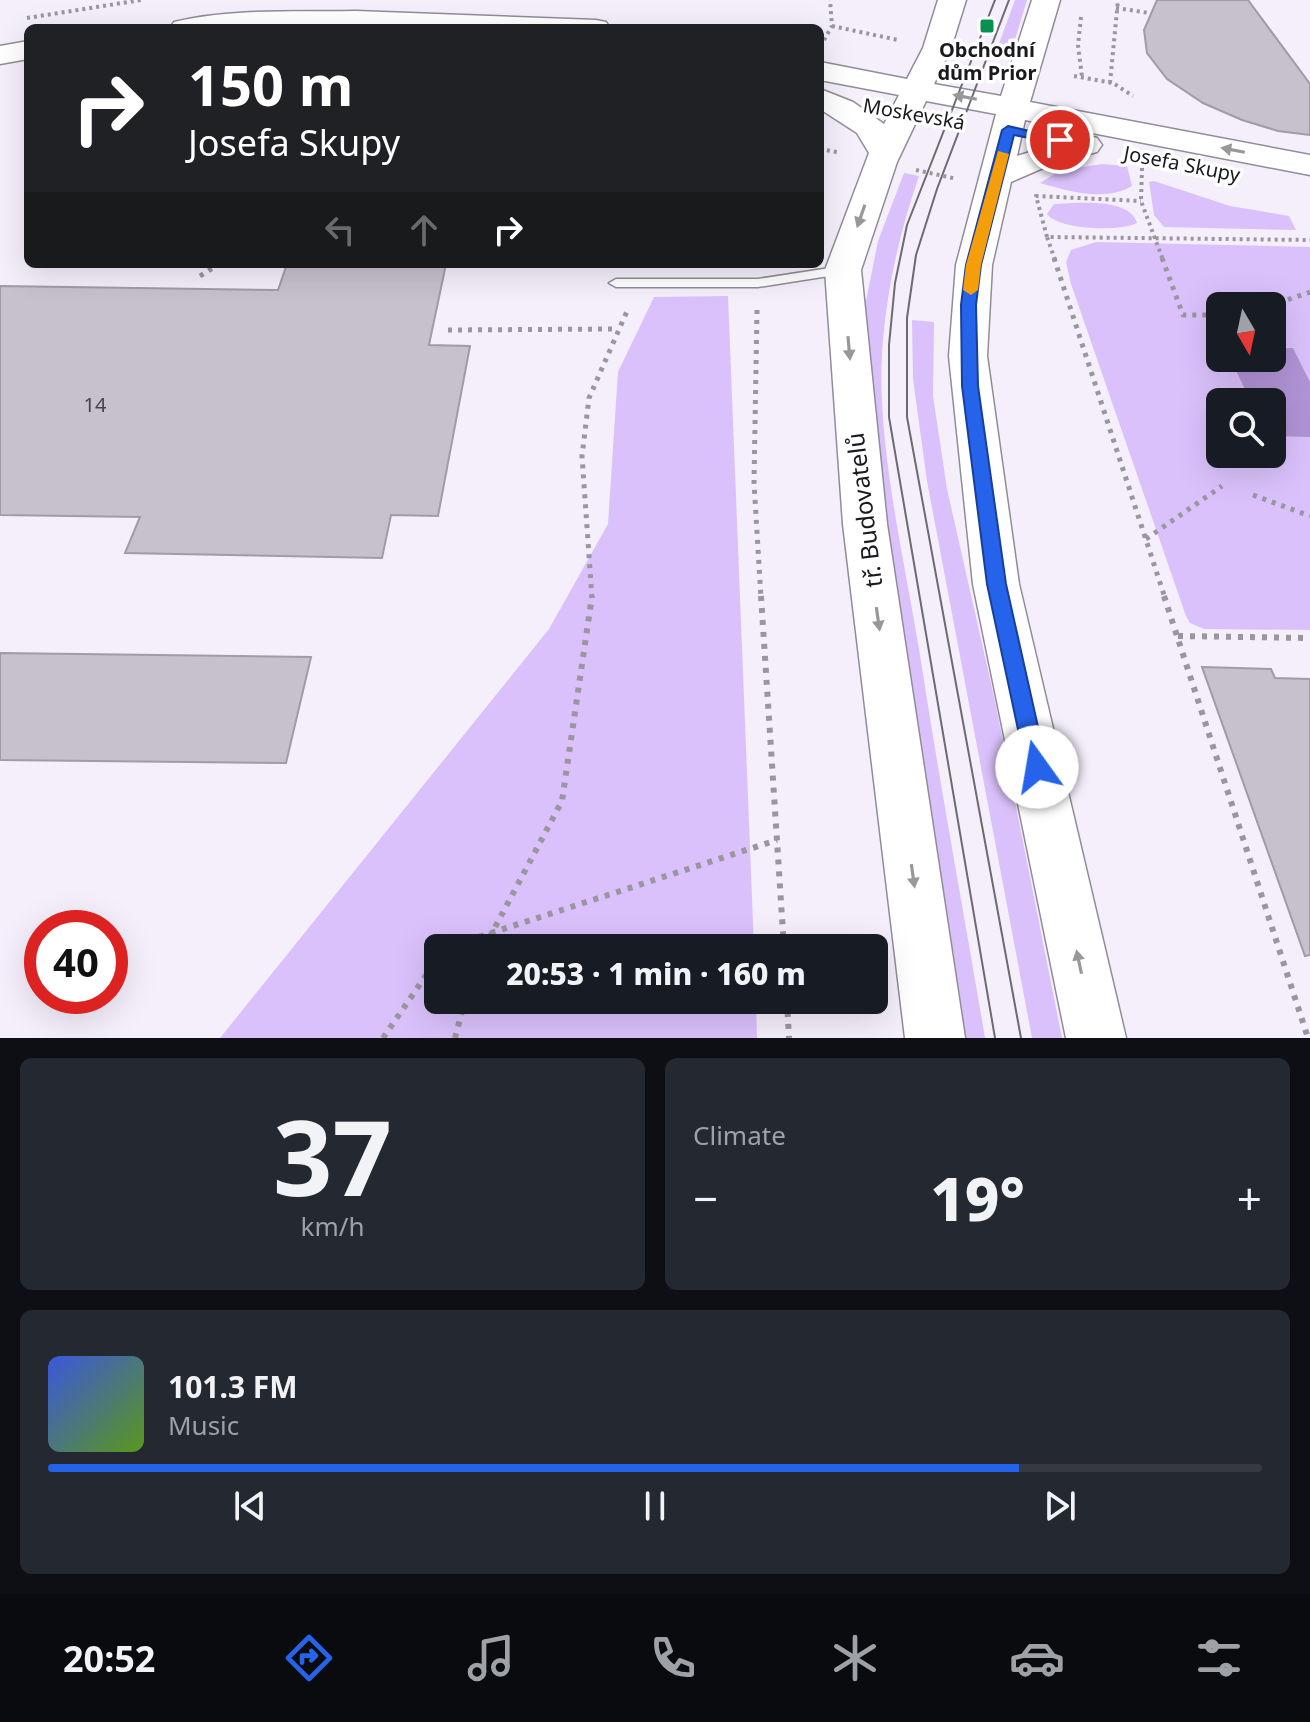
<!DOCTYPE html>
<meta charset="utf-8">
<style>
body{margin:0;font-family:"Noto Sans",sans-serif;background:#242831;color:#f1f3f6;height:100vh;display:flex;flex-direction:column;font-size:30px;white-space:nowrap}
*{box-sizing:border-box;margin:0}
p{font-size:26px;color:#9ea1a6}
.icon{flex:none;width:44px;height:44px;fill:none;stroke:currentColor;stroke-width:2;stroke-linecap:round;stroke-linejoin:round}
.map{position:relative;height:1038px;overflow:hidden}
.details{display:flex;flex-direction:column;gap:20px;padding:20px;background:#0d0f14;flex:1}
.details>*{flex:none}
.top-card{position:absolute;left:24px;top:24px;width:800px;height:244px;border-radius:12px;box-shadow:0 8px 32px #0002;background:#202124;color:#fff;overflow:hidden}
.needle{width:52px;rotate:171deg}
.tools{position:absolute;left:1206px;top:292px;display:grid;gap:16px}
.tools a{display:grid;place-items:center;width:80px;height:80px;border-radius:12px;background:#171b24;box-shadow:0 8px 32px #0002;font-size:40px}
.speed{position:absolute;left:24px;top:910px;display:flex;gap:16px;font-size:40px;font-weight:700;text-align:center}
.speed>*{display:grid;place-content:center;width:104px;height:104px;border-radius:50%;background:#171b24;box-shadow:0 8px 32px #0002;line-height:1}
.speed .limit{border:12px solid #d22;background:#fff;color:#111}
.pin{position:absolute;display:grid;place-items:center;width:68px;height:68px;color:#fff;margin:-34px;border:4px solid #fff;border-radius:50%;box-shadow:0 2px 8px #0007}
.me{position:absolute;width:88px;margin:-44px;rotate:347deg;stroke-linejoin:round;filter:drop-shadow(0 0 6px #0008)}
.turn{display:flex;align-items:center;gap:28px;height:168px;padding:0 32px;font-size:36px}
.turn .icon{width:104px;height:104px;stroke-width:2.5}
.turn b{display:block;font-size:56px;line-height:68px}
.lanes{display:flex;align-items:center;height:76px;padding:0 32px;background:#0003;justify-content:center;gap:40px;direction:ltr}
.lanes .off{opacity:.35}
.big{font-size:60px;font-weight:800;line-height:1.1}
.details .card{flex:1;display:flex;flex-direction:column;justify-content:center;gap:12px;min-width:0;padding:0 28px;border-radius:12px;background:#242831}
.details .dial{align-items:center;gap:0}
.dial b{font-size:104px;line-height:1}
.song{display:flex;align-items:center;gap:24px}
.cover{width:96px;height:96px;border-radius:12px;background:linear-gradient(135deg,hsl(230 70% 55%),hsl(90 70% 35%))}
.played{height:8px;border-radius:4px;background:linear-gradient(90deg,#2563eb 80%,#363941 80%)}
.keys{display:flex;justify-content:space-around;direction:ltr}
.heat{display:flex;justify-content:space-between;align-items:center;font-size:44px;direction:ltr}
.details .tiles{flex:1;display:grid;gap:20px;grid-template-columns:1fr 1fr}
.card:last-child{grid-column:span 2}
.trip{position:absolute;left:424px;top:934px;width:464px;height:80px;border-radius:12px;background:#171b24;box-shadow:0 8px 32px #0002;font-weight:800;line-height:80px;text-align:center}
.menu{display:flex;height:128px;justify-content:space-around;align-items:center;background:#090b0e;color:#9ea1a6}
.menu .icon{width:56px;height:56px}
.menu .current{color:#2563eb}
.menu b{font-size:36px;color:#f1f3f6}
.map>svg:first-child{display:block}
.green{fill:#dac1fb;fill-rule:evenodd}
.water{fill:#b093d5}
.building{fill:#c6c1cd;stroke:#a09ca7;stroke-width:2}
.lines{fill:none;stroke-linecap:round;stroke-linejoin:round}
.lane-casing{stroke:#918d98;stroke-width:3}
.secondary-casing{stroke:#918d98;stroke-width:3}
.path-far2{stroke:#9a969f;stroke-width:4;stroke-dasharray:3 4;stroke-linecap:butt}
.path-far1{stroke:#9a969f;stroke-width:5;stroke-dasharray:4 6;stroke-linecap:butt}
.path{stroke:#9a969f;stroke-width:6;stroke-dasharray:5 7;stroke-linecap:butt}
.lane{fill:#fff;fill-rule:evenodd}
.secondary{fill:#fff;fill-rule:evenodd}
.tram{stroke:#6d6a71;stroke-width:2}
.oneway{fill:#989899}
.route{fill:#2563eb;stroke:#184099;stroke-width:2}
.slow{fill:#f59e0b}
.poi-dot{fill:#069151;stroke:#fff;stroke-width:3}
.labels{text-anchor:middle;stroke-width:7;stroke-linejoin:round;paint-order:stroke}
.far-poi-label{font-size:20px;font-weight:bold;fill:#1b191d;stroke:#fff}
.far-street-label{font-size:20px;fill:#1b191d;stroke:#fff}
.number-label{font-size:20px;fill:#464349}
.street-label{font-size:24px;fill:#1b191d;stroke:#fff}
</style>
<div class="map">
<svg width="1310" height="1038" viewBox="0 0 1310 1038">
<rect width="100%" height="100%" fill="#f4effb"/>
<path class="green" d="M 1015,0 L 1027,0 L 1011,52 L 997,49 Z
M 1102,164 L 1127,166 L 1132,186 C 1106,202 1067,191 1040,183 L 1059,171 Z
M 904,173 L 919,176 C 899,234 886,292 882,354 C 877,445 904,558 919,649 C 939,779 963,908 985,1038 L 950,1038 L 919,826 L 863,316 L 878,241 Z
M 1154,181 L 1230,206 L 1289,216 L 1296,230 L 1164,227 L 1154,215 L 1149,182 Z
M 1054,204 C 1076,203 1130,197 1137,223 C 1120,232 1059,230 1047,214 Z
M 1096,242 L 1310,247 L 1310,630 L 1204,629 L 1190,623 L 1186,616 L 1071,284 L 1066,262 L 1071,250 ZM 1220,306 L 1272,306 L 1272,358 L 1220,358 ZM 1220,402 L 1272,402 L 1272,454 L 1220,454 Z
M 728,296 L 754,948 L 438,948 L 438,1000 L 756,1000 L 757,1038 L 220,1038 L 549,629 L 608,524 L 618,372 L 654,297 Z
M 912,320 L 934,322 L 933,396 L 947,489 L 995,701 L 1062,1038 L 1032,1038 L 927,481 L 913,379 Z"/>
<path class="water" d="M 1293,348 L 1310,382 L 1310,437 L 1272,436 L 1272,402 L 1251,402 L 1230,358 L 1272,358 L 1272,349 Z"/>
<path class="building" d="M 1157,0 L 1248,0 L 1310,84 L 1310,135 L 1278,131 L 1242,120 L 1203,103 L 1167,79 L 1147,53 L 1144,30 Z
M 287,264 L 446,264 L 429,345 L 470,346 L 438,516 L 391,515 L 382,558 L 125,553 L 140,517 L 0,515 L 0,286 L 278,290 Z
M 0,653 L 311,657 L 286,763 L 0,760 Z
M 1202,667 L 1271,669 L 1275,678 L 1310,679 L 1310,955 L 1305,956 Z"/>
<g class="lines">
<defs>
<path id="lane" d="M 843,266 L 848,267 L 848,273 L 758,287 L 616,287 L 609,283 L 616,279 L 758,279 Z"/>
<path id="secondary" d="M 938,0 L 966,0 L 951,48 L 934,84 L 1001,96 L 1032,0 L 1060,0 L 1030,102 L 1310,155 L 1310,175 L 1025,120 L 1017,156 L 1086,135 L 1097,138 L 1102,145 L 1097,152 L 1057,162 L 1011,182 L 992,265 L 987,356 L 1019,584 L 1126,1038 L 1066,1038 L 973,584 L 949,356 L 956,265 L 996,114 L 926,101 L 897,162 L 861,270 L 887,524 L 965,1038 L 905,1038 L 843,524 L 825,270 L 869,153 L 857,133 L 820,109 L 820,89 L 853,102 L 884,124 L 899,95 L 820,80 L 820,62 L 907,79 L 923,48 Z
M 356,11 L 596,20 L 606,22 L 610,28 L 170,28 L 174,22 C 232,8 297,12 356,11 Z
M 28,41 L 28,59 L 0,64 L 0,46 Z"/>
</defs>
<use href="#lane" class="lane-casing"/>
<use href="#secondary" class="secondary-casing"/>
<path class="path-far2" d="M 1116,8 L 1149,13
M 1081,17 L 1078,45 L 1082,77
M 27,18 L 141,0
M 832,26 L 898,40
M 824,40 L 832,26 L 830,0
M 970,54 L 991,59
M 1074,76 L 1113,83 L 1133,96
M 1110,83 L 1118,0
M 820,149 L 837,152
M 1142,168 L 1141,201 L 1163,260
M 916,170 L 957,179
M 1047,237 L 1036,196 L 1141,201
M 1055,260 L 1047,237 L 1310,240"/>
<path class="path-far1" d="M 1054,258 L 1165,598
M 1162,258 L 1183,315 L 1220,315
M 200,276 L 219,264
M 1269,306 L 1310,292
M 757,310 L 754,483 L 761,598
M 448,330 L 617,329
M 1253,495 L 1310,516
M 1146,539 L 1222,486
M 592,598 L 582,456 L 589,398 L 628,309"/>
<path class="path" d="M 761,596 L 784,948
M 1164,596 L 1308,1038
M 1178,636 L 1310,638
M 445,948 L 777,840
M 484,948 L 562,801 L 592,596
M 787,1000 L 789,1038
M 383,1038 L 438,958
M 455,1038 L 465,1000"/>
<use href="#lane" class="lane"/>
<use href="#secondary" class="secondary"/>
<path class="tram" d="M 995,0 L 907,225 L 895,283 L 889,345 L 889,417 L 995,1038
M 1009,0 L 937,189 L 916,255 L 907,318 L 907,417 L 1021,1038"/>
</g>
<defs><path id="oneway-solid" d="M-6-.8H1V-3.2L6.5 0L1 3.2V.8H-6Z" transform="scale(2)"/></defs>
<g class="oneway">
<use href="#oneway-solid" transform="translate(965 97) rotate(-169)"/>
<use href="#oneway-solid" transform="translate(1233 150) rotate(-169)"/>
<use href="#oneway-solid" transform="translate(861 216) rotate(109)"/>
<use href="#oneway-solid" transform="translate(849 348) rotate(85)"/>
<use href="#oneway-solid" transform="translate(878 619) rotate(82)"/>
<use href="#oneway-solid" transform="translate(913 876) rotate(82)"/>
<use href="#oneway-solid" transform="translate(1079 962) rotate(-102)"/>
</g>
<path class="route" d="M 1008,126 L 1067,140 L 1060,144 L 1014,135 L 981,265 L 976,305 L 978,386 L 1006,584 L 1047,767 L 1044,775 L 1037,778 L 1029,775 L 1026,767 L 987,584 L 962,386 L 961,305 L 966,265 L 1002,130 Z"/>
<path class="slow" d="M 998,151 L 1009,154 L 981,265 L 978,290 L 971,295 L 963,290 L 966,265 Z"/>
<rect class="poi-dot" x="979" y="18" width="16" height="16" rx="4"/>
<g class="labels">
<g class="far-poi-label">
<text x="987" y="57">Obchodní<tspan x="987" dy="23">dům Prior</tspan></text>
</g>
<g class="far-street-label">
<text transform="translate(914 114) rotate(10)" y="7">Moskevská</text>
<text transform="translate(1182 164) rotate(11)" y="7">Josefa Skupy</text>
</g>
<g class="number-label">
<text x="95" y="412">14</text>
</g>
<g class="street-label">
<text transform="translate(865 510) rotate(-97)" y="8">tř. Budovatelů</text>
</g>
</g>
</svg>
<div class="tools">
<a><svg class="needle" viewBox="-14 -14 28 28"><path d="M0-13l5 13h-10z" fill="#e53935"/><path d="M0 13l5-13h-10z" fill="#9ea1a6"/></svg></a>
<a><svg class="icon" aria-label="search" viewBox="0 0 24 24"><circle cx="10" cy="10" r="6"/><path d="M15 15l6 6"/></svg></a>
</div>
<div class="speed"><div class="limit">40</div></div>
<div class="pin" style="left:1060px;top:140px;background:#d93025"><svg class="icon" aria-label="arrive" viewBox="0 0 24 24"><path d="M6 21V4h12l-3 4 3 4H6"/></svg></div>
<svg class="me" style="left:1037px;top:767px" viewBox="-20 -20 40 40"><circle r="19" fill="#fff"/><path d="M0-13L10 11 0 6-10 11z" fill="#2563eb"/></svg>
<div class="trip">20:53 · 1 min · 160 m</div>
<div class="top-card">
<div class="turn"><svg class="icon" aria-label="right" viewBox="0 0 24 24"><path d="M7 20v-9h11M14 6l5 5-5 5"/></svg><div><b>150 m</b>Josefa Skupy</div></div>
<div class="lanes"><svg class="icon off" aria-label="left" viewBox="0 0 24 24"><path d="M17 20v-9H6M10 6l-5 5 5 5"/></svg><svg class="icon off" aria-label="ahead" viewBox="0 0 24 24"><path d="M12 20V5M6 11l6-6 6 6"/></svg><svg class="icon" aria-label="right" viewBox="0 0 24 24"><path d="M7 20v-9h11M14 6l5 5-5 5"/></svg></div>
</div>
</div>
<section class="details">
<div class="tiles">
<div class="card dial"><b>37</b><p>km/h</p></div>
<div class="card"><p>Climate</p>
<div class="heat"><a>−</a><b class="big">19°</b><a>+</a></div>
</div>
<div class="card">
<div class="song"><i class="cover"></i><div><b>101.3 FM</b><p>Music</p></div></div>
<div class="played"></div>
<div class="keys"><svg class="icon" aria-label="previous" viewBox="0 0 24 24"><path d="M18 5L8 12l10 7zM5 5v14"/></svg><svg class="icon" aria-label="pause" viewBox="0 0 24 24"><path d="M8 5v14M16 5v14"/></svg><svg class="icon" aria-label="next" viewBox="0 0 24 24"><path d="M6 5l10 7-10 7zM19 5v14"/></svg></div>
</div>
</div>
</section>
<nav class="menu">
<b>20:52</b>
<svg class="icon current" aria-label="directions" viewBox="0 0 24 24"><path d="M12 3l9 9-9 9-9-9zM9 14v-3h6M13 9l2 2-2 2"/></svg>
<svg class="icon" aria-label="music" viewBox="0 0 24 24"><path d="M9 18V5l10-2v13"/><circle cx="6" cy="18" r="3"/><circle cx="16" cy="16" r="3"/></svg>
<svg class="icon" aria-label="phone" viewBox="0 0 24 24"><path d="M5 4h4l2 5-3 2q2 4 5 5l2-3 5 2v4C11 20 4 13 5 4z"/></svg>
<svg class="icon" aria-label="climate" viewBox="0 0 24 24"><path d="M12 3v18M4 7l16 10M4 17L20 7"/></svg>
<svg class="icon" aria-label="car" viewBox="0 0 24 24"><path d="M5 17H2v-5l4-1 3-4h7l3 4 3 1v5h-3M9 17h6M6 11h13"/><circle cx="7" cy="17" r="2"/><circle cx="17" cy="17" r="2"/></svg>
<svg class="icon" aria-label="filters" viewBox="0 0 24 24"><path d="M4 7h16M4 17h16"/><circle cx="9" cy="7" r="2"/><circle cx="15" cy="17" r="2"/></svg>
</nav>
